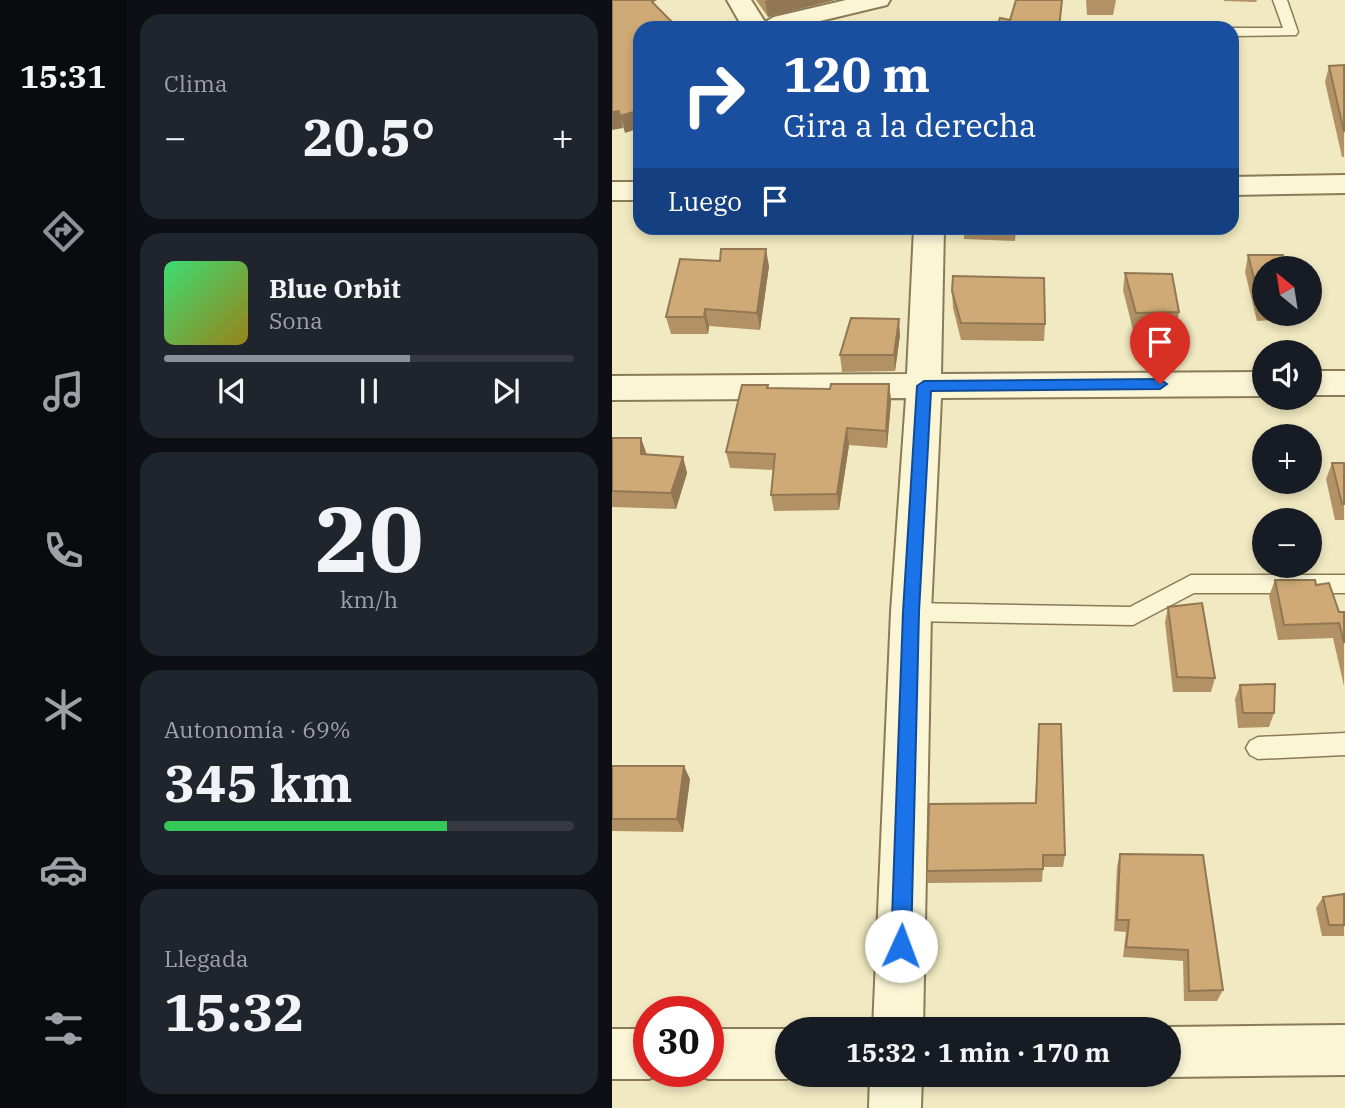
<!DOCTYPE html>
<html lang="es">
<meta charset="utf-8">
<style>
body{margin:0;font-family:"IBM Plex Serif",serif;background:#20242c;color:#f1f3f6;height:100vh;display:flex;flex-direction:column;font-size:26px;white-space:nowrap}
*{box-sizing:border-box;margin:0}
p{font-size:23px;color:#9ea1a6}
.icon{flex:none;width:38px;height:38px;fill:none;stroke:currentColor;stroke-width:2;stroke-linecap:round;stroke-linejoin:round}
.map{position:relative;flex:1;overflow:hidden}
.sheet{display:flex;flex-direction:column;gap:14px;padding:14px;background:#0d0f14;width:486px}
.sheet>*{flex:none}
.top-card{position:absolute;left:21px;top:21px;width:606px;height:214px;border-radius:21px;box-shadow:0 4px 10px #0003;background:#1a4fa0;color:#fff;overflow:hidden}
.needle{width:46px;rotate:330deg}
.fabs{position:absolute;left:640px;top:256px;display:grid;gap:14px}
.fabs a{display:grid;place-items:center;width:70px;height:70px;border-radius:50%;background:#171b24;box-shadow:0 4px 10px #0003;font-size:35px}
.speed{position:absolute;left:21px;top:996px;display:flex;gap:14px;font-size:35px;font-weight:700;text-align:center}
.speed>*{display:grid;place-content:center;width:91px;height:91px;border-radius:50%;background:#171b24;box-shadow:0 4px 10px #0003;line-height:1}
.speed .limit{border:10px solid #d22;background:#fff;color:#111}
.pin{position:absolute;display:grid;place-items:center;width:60px;height:60px;color:#fff;margin:-72px -30px;border-radius:50% 50% 50% 0;rotate:-45deg;box-shadow:0 0 7px #0007}
.pin .icon{rotate:45deg}
.me{position:absolute;width:77px;margin:-38px;rotate:2deg;stroke-linejoin:round;filter:drop-shadow(0 0 5px #0008)}
.turn{display:flex;align-items:center;gap:24px;height:147px;padding:0 35px;font-size:32px}
.turn .icon{width:91px;height:91px;stroke-width:2.5}
.turn b{display:block;font-size:49px;line-height:60px}
.then{display:flex;align-items:center;height:66px;padding:0 35px;background:#0003;gap:14px;font-size:26px}
.big{font-size:52px;font-weight:800;line-height:1.1}
.sheet .widget{flex:1;display:flex;flex-direction:column;justify-content:center;gap:10px;min-width:0;padding:0 24px;border-radius:21px;background:#20242c}
.sheet .dial{align-items:center;gap:0}
.dial b{font-size:91px;line-height:1}
.song{display:flex;align-items:center;gap:21px}
.cover{width:84px;height:84px;border-radius:10px;background:linear-gradient(135deg,hsl(140 70% 55%),hsl(50 70% 35%))}
.played{height:7px;border-radius:4px;background:linear-gradient(90deg,#8c9099 60%,#363941 60%)}
.keys{display:flex;justify-content:space-around;direction:ltr}
.heat{display:flex;justify-content:space-between;align-items:center;font-size:38px;direction:ltr}
.charge{height:10px;border-radius:5px;background:linear-gradient(90deg,#34c759 69%,#363941 0)}
.trip{position:absolute;left:163px;top:1017px;width:406px;height:70px;border-radius:35px;background:#171b24;box-shadow:0 4px 10px #0003;font-weight:800;line-height:70px;text-align:center}
main{display:flex;flex:1;min-height:0}
.menu{display:flex;flex-direction:column;width:126px;justify-content:space-around;align-items:center;background:#090b0e;color:#9ea1a6}
.menu .icon{width:49px;height:49px}
.menu .selected{color:#8c9099}
.menu b{font-size:32px;color:#f1f3f6}
.map>svg:first-child{display:block}
.lines{fill:none;stroke-linecap:round;stroke-linejoin:round}
.service-casing{stroke:#8a7b58;stroke-width:3}
.minor-casing{stroke:#8a7b58;stroke-width:4}
.service{fill:#faf5d5;fill-rule:evenodd}
.minor{fill:#faf5d5;fill-rule:evenodd}
.wall{fill:#b29265}
.shaded-wall{fill:#917753}
.building{fill:#cfaa76;stroke:#917753;stroke-width:2}
.route{fill:#1a73e8;stroke:#114b97;stroke-width:2}
</style>
<main>
<nav class="menu">
<b>15:31</b>
<svg class="icon selected" aria-label="directions" viewBox="0 0 24 24"><path d="M12 3l9 9-9 9-9-9zM9 14v-3h6M13 9l2 2-2 2"/></svg>
<svg class="icon" aria-label="music" viewBox="0 0 24 24"><path d="M9 18V5l10-2v13"/><circle cx="6" cy="18" r="3"/><circle cx="16" cy="16" r="3"/></svg>
<svg class="icon" aria-label="phone" viewBox="0 0 24 24"><path d="M5 4h4l2 5-3 2q2 4 5 5l2-3 5 2v4C11 20 4 13 5 4z"/></svg>
<svg class="icon" aria-label="climate" viewBox="0 0 24 24"><path d="M12 3v18M4 7l16 10M4 17L20 7"/></svg>
<svg class="icon" aria-label="car" viewBox="0 0 24 24"><path d="M5 17H2v-5l4-1 3-4h7l3 4 3 1v5h-3M9 17h6M6 11h13"/><circle cx="7" cy="17" r="2"/><circle cx="17" cy="17" r="2"/></svg>
<svg class="icon" aria-label="filters" viewBox="0 0 24 24"><path d="M4 7h16M4 17h16"/><circle cx="9" cy="7" r="2"/><circle cx="15" cy="17" r="2"/></svg>
</nav>
<section class="sheet">
<div class="widget"><p>Clima</p>
<div class="heat"><a>−</a><b class="big">20.5°</b><a>+</a></div>
</div>
<div class="widget">
<div class="song"><i class="cover"></i><div><b>Blue Orbit</b><p>Sona</p></div></div>
<div class="played"></div>
<div class="keys"><svg class="icon" aria-label="previous" viewBox="0 0 24 24"><path d="M18 5L8 12l10 7zM5 5v14"/></svg><svg class="icon" aria-label="pause" viewBox="0 0 24 24"><path d="M8 5v14M16 5v14"/></svg><svg class="icon" aria-label="next" viewBox="0 0 24 24"><path d="M6 5l10 7-10 7zM19 5v14"/></svg></div>
</div>
<div class="widget dial"><b>20</b><p>km/h</p></div>
<div class="widget"><p>Autonomía · 69%</p><b class="big">345 km</b><div class="charge"></div></div>
<div class="widget"><p>Llegada</p><b class="big">15:32</b></div>
</section>
<div class="map">
<svg width="733" height="1108" viewBox="0 0 733 1108">
<rect width="100%" height="100%" fill="#f0e9c1"/>
<g class="lines">
<defs>
<path id="service" d="M 661,0 L 675,0 L 686,32 L 684,35 L 620,36 L 620,28 L 671,28 Z
M 579,575 L 733,575 L 733,593 L 582,593 L 521,625 L 299,621 L 291,618 L 288,612 L 291,606 L 299,603 L 518,607 Z
M 733,733 L 733,755 L 646,759 L 638,755 L 634,748 L 638,741 L 646,737 Z"/>
<path id="minor" d="M 115,0 L 139,0 L 153,22 L 162,17 L 234,0 L 278,0 L 275,5 L 179,28 L 131,28 Z
M 733,175 L 733,193 L 620,195 L 620,177 Z
M 0,182 L 28,182 L 28,200 L 0,200 Z
M 302,228 L 332,228 L 329,374 L 653,372 L 653,396 L 329,398 L 319,612 L 311,1029 L 261,1029 L 279,612 L 294,398 L 0,400 L 0,376 L 295,374 Z
M 698,371 L 733,371 L 733,395 L 698,395 Z
M 733,1025 L 733,1075 L 556,1077 L 549,1074 L 556,1074 L 556,1029 L 550,1029 L 556,1027 Z
M 0,1029 L 37,1029 L 37,1071 L 55,1072 L 37,1079 L 0,1079 Z
M 96,1029 L 176,1029 L 175,1074 L 187,1074 L 175,1079 L 96,1079 L 78,1072 L 96,1071 Z
M 258,1074 L 310,1074 L 309,1108 L 257,1108 Z"/>
</defs>
<use href="#service" class="service-casing"/>
<use href="#minor" class="minor-casing"/>
<use href="#service" class="service"/>
<use href="#minor" class="minor"/>
</g>
<path class="wall" d="M 144,0 L 223,0 L 156,17 Z
M 474,0 L 504,0 L 501,15 L 475,15 Z
M 612,0 L 645,0 L 644,2 L 612,1 Z
M 732,65 L 732,157 L 730,157 L 713,82 L 717,66 Z
M 352,228 L 404,228 L 403,241 L 352,239 Z
M 636,255 L 653,268 L 653,313 L 677,313 L 676,319 L 645,321 L 633,272 Z
M 157,266 L 148,330 L 97,326 L 96,334 L 59,334 L 54,317 Z
M 513,273 L 567,312 L 564,329 L 521,330 L 511,290 Z
M 340,291 L 433,324 L 432,341 L 349,340 L 341,308 Z
M 288,335 L 283,371 L 230,372 L 228,355 Z
M 277,384 L 279,401 L 275,448 L 237,445 L 227,510 L 162,511 L 159,495 L 162,470 L 118,468 L 114,452 L 156,385 L 157,388 L 218,389 Z
M 0,438 L 29,438 L 34,454 L 71,457 L 75,473 L 64,509 L 0,507 Z
M 720,463 L 732,463 L 732,520 L 723,520 L 714,479 Z
M 663,580 L 704,585 L 727,612 L 732,612 L 732,686 L 721,638 L 666,640 L 657,596 Z
M 556,607 L 603,678 L 599,692 L 561,692 L 553,622 Z
M 628,685 L 662,713 L 657,727 L 626,728 L 623,699 Z
M 427,724 L 453,855 L 451,867 L 431,867 L 430,882 L 316,883 L 315,871 L 423,803 Z
M 0,766 L 78,779 L 71,832 L 0,831 Z
M 508,854 L 611,990 L 605,1001 L 572,1001 L 571,961 L 511,957 L 514,932 L 502,931 L 505,867 Z
M 732,894 L 732,936 L 710,936 L 704,908 L 711,897 Z"/>
<path class="shaded-wall" d="M 157,0 L 223,0 L 156,17 L 153,1 Z
M 28,110 L 28,128 L 13,133 L 8,116 Z
M 7,111 L 11,128 L 0,130 L 0,112 Z
M 154,249 L 157,266 L 148,330 L 145,313 Z
M 93,309 L 97,326 L 96,334 L 92,317 Z
M 287,319 L 288,335 L 283,371 L 282,355 Z
M 277,384 L 279,401 L 275,448 L 274,431 Z
M 235,428 L 237,445 L 227,510 L 225,494 Z
M 29,438 L 35,455 L 29,454 Z
M 71,457 L 75,473 L 64,509 L 59,493 Z
M 72,766 L 78,779 L 71,832 L 65,819 Z"/>
<path class="building" d="M 0,0 L 43,0 L 40,2 L 66,28 L 28,28 L 28,110 L 8,116 L 7,111 L 0,112 Z
M 404,0 L 450,0 L 447,28 L 385,28 L 388,18 L 398,20 Z
M 732,65 L 732,132 L 717,66 Z
M 109,249 L 154,249 L 145,313 L 93,309 L 92,317 L 54,317 L 68,259 L 108,261 Z
M 636,255 L 671,255 L 674,268 L 653,268 L 653,304 L 649,305 Z
M 513,273 L 560,274 L 567,312 L 524,313 Z
M 341,276 L 432,278 L 433,324 L 349,323 L 340,291 Z
M 239,318 L 287,319 L 282,355 L 228,355 Z
M 219,384 L 277,384 L 274,431 L 235,428 L 225,494 L 159,495 L 163,454 L 114,452 L 130,385 L 156,385 L 155,388 L 218,389 Z
M 0,438 L 29,438 L 29,454 L 71,457 L 59,493 L 0,491 Z
M 720,463 L 732,463 L 732,504 L 730,504 Z
M 663,580 L 703,580 L 704,585 L 717,583 L 727,612 L 732,612 L 732,643 L 727,623 L 672,625 Z
M 590,603 L 603,678 L 565,677 L 556,607 Z
M 663,684 L 662,713 L 631,713 L 628,685 Z
M 427,724 L 449,724 L 453,855 L 431,855 L 431,869 L 315,871 L 317,804 L 424,803 Z
M 0,766 L 72,766 L 65,819 L 0,819 Z
M 508,854 L 591,855 L 611,990 L 577,991 L 576,950 L 514,947 L 517,920 L 505,920 Z
M 732,894 L 732,925 L 717,925 L 711,897 Z"/>
<path class="route" d="M 548,379 L 555,384 L 548,389 L 319,391 L 307,612 L 299,946 L 296,953 L 289,955 L 282,953 L 279,946 L 291,612 L 305,386 L 312,381 Z"/>
</svg>
<div class="fabs">
<a><svg class="needle" viewBox="-14 -14 28 28"><path d="M0-13l5 13h-10z" fill="#e53935"/><path d="M0 13l5-13h-10z" fill="#9ea1a6"/></svg></a>
<a><svg class="icon" aria-label="sound" viewBox="0 0 24 24"><path d="M4 9h4l5-4v14l-5-4H4zM17 9q2 3 0 6"/></svg></a>
<a>+</a>
<a>−</a>
</div>
<div class="speed"><div class="limit">30</div></div>
<div class="pin" style="left:548px;top:384px;background:#d93025"><svg class="icon" aria-label="arrive" viewBox="0 0 24 24"><path d="M6 21V4h12l-3 4 3 4H6"/></svg></div>
<svg class="me" style="left:289px;top:946px" viewBox="-20 -20 40 40"><circle r="19" fill="#fff"/><path d="M0-13L10 11 0 6-10 11z" fill="#1a73e8"/></svg>
<div class="trip">15:32 · 1 min · 170 m</div>
<div class="top-card">
<div class="turn"><svg class="icon" aria-label="right" viewBox="0 0 24 24"><path d="M7 20v-9h11M14 6l5 5-5 5"/></svg><div><b>120 m</b>Gira a la derecha</div></div>
<div class="then">Luego<svg class="icon" aria-label="arrive" viewBox="0 0 24 24"><path d="M6 21V4h12l-3 4 3 4H6"/></svg></div>
</div>
</div>
</main>
